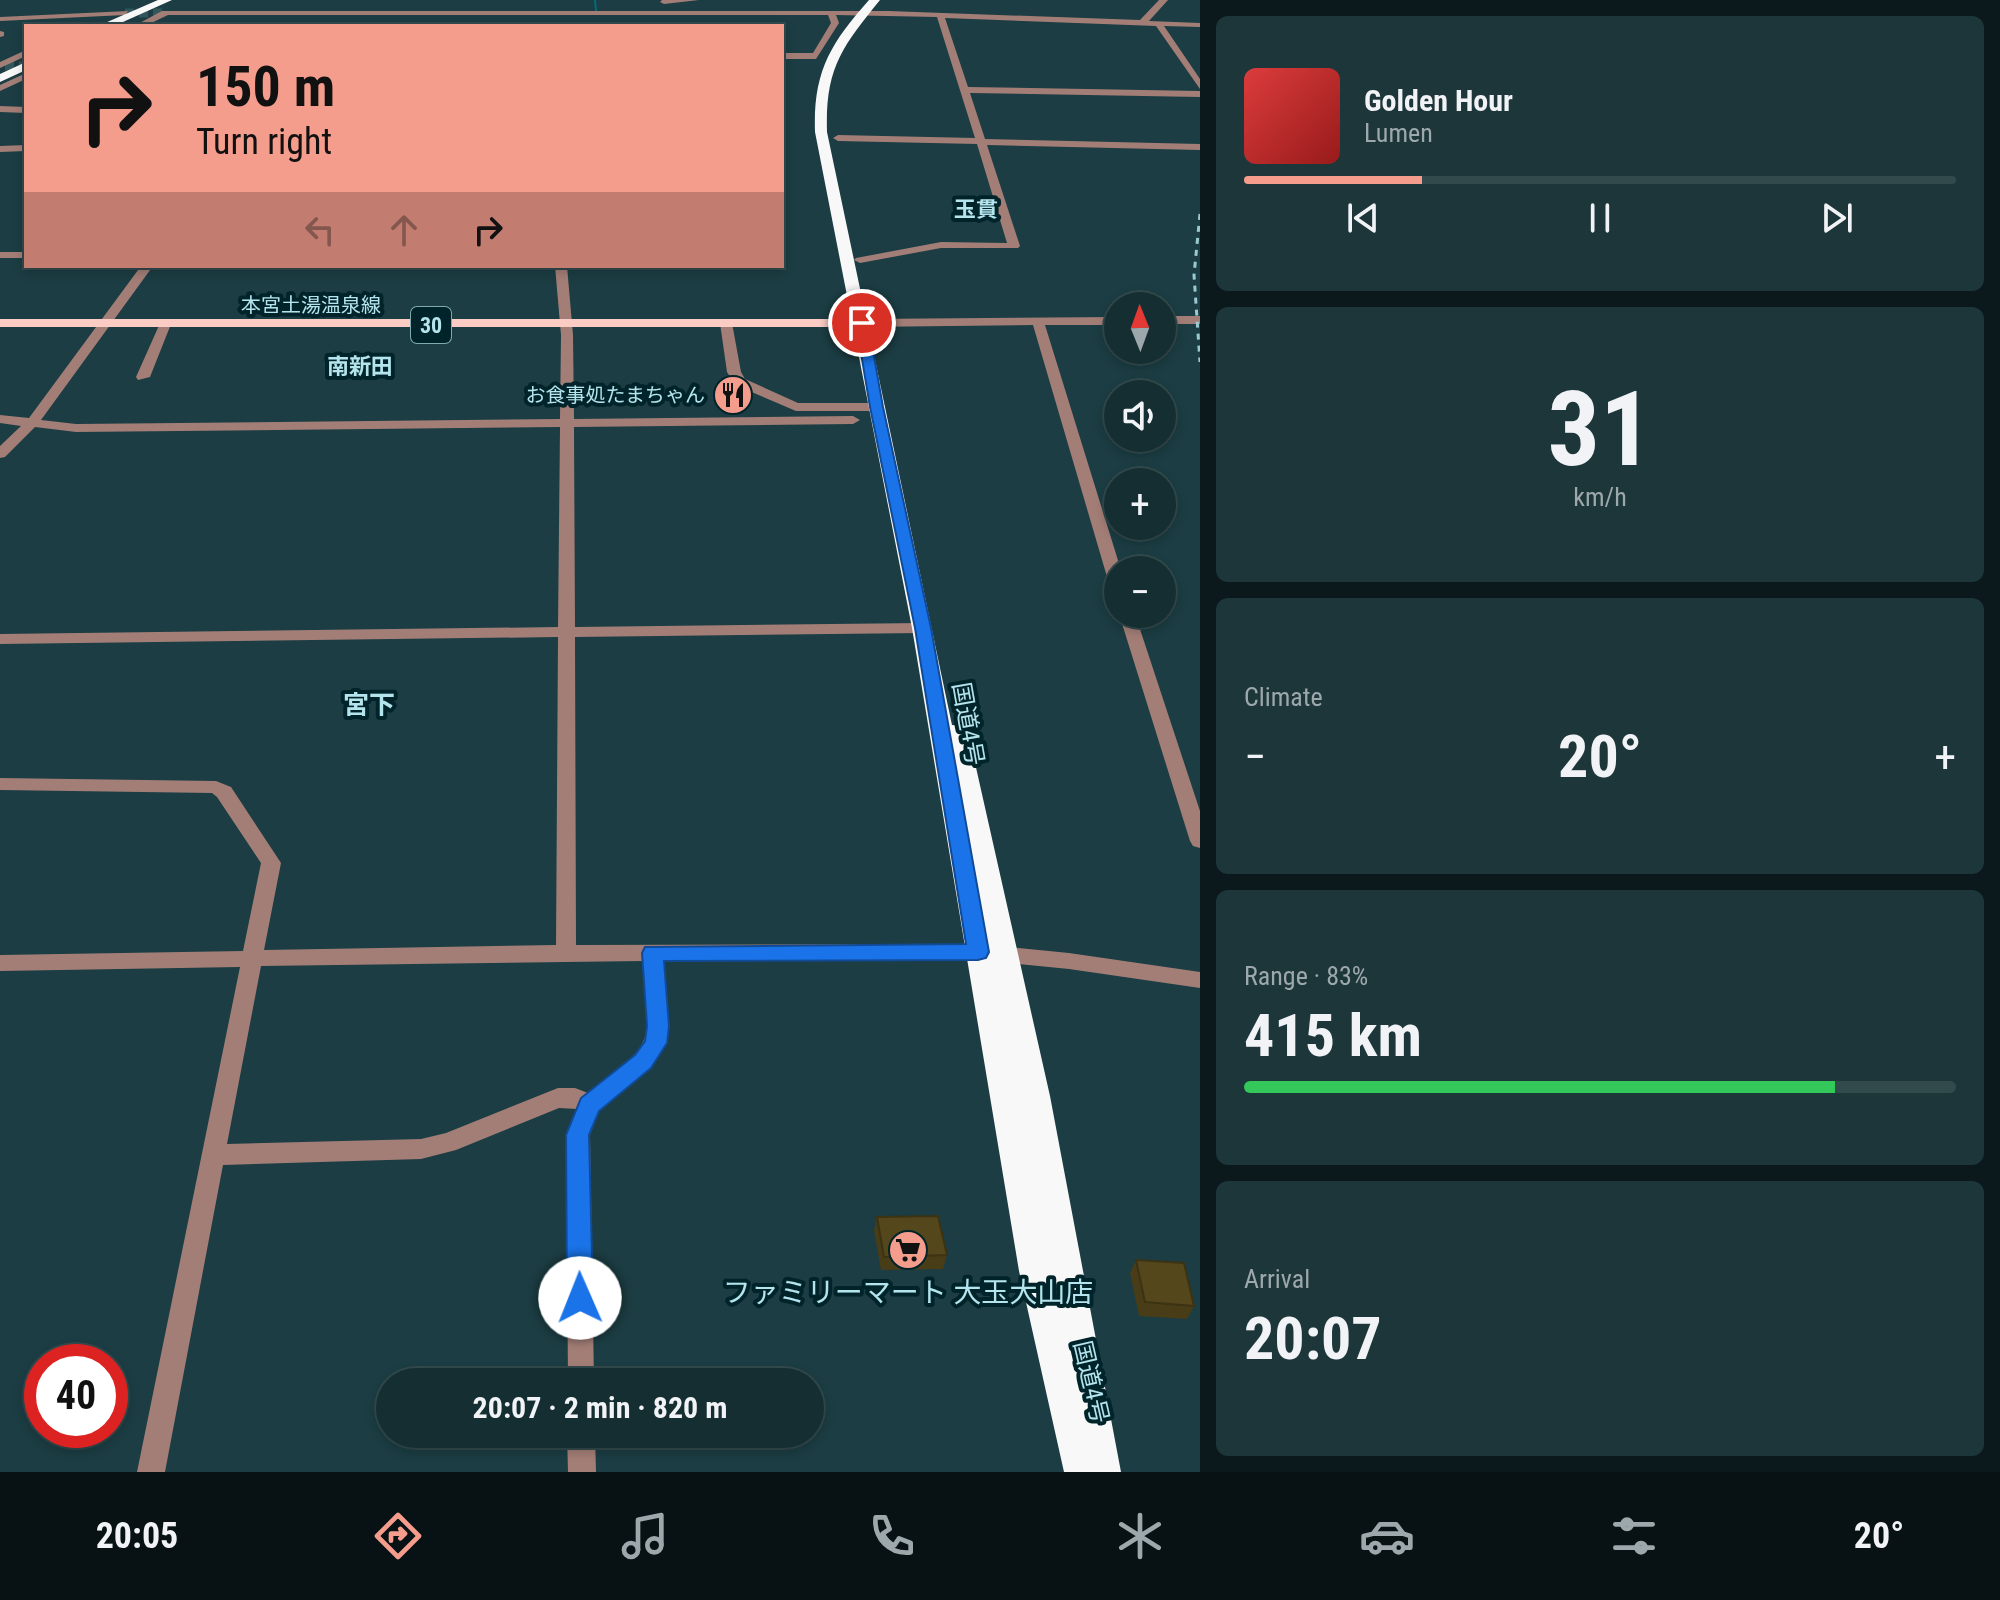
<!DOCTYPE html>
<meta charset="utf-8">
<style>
body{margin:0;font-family:"Roboto Condensed","Noto Sans JP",sans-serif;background:#1d363a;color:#f1f3f6;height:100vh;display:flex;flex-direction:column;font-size:30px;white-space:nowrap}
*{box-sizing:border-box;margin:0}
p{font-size:26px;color:#9da8ac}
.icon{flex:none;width:44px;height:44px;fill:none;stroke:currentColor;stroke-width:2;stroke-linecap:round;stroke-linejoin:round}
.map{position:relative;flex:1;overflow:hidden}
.drawer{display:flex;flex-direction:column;gap:16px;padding:16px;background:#0b191c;width:800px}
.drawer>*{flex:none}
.guide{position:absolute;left:24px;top:24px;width:760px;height:244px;border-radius:0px;box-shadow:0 4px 12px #0003,0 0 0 2px #334a4d;background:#f49d8d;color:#111;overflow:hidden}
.needle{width:52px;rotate:359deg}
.buttons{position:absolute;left:1104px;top:292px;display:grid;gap:16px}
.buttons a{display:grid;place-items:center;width:72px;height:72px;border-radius:50%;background:#142e32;box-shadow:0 4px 12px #0003,0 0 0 2px #334a4d;font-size:40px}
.speed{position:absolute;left:24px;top:1344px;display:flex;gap:16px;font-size:40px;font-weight:700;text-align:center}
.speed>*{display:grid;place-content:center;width:104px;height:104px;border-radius:50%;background:#142e32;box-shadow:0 4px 12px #0003,0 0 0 2px #334a4d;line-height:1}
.speed .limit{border:12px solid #d22;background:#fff;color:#111}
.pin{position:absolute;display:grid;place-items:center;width:68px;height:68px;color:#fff;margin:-34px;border:4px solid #fff;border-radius:50%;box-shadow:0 2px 8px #0007}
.me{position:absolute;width:88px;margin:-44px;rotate:359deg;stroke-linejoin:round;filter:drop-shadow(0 0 6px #0008)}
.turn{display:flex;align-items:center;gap:28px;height:168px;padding:0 40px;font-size:36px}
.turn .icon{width:104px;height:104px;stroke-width:2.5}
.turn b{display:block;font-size:56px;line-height:68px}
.lanes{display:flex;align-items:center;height:76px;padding:0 40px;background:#0003;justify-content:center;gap:40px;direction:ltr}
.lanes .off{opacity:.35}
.big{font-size:60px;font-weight:700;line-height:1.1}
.drawer .widget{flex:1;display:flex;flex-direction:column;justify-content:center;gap:12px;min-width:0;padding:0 28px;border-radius:12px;background:#1d363a}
.drawer .dial{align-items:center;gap:0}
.dial b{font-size:104px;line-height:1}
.song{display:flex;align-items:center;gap:24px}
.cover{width:96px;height:96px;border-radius:12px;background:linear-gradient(135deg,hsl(0 70% 55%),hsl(0 70% 35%))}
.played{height:8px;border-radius:4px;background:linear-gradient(90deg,#f49d8d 25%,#334a4d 25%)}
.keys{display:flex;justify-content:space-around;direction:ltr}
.heat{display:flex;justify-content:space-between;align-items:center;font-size:44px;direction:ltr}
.charge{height:12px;border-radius:6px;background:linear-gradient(90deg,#34c759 83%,#334a4d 0)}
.trip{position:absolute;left:376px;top:1368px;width:448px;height:80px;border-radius:40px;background:#142e32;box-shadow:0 4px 12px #0003,0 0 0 2px #334a4d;font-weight:700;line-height:80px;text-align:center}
.tabs{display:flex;height:128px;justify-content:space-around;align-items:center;background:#081214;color:#9da8ac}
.tabs .icon{width:56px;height:56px}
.tabs .selected{color:#f49d8d}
.tabs b{font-size:36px;color:#f1f3f6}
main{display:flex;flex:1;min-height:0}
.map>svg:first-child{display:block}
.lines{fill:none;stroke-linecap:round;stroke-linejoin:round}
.stream{stroke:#006b7a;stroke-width:2}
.minor-tunnel{stroke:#32565c;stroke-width:9;stroke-dasharray:9 5;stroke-linecap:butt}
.minor{fill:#a37e77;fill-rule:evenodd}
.major{fill:#faccc3;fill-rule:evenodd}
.highway{fill:#f8f8f8;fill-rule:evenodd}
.rail{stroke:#9bc9d1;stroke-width:3;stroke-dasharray:6 6;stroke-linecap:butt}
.wall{fill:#493d18}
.building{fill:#55471c;stroke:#3c3214;stroke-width:2}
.route{fill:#1a73e8;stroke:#114b97;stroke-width:2}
.labels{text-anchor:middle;stroke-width:8;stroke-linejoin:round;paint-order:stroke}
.far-street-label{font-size:20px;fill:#b4e4ed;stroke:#00242a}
.far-poi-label{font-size:20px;fill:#b4e4ed;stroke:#00242a;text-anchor:end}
.far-neighbourhood-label{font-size:22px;font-weight:bold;fill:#b4e4ed;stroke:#00242a}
.shield{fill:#00242a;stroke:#7eaab2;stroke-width:2}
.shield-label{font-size:22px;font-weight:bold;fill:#b4e4ed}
.street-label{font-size:24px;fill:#b4e4ed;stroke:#00242a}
.neighbourhood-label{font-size:26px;font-weight:bold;fill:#b4e4ed;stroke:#00242a}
.near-poi-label{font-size:28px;fill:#b4e4ed;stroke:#00242a}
</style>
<main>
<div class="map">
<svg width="1200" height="1472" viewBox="0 0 1200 1472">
<rect width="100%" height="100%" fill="#1b3d43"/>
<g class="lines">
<path class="stream" d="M 595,0 L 596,11"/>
<path class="minor-tunnel" d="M 125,13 L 162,13
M 5,66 L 26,66"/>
<path class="minor" d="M 662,0 L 699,0 L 664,4 L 660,2 Z
M 1159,0 L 1168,0 L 1149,21 L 1200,23 L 1200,27 L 1164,26 L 1200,79 L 1200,89 L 1156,26 L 945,18 L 968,87 L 1200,91 L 1200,97 L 970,93 L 985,139 L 1200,144 L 1200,150 L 987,145 L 1020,246 L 1018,248 L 941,248 L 860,263 L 854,260 L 856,258 L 941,242 L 1007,243 L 977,144 L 838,141 L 833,138 L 838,135 L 975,138 L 937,17 L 836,15 L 839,23 L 816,59 L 782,59 L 782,53 L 813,53 L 831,23 L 828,15 L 168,15 L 145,26 L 134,26 L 162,11 L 889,11 L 1140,20 Z
M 128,11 L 125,15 L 0,21 L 0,17 Z
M 0,31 L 4,32 L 4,36 L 0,37 Z
M 26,50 L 26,56 L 0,68 L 0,62 Z
M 26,73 L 26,79 L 0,91 L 0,85 Z
M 0,106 L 26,107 L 26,113 L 0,112 Z
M 26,145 L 26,151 L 0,152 L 0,146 Z
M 0,252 L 26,252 L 26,258 L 0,258 Z
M 141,266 L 153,266 L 41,420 L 76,424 L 560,419 L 561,335 L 555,266 L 567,266 L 573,335 L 574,419 L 853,416 L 860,420 L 853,424 L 574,427 L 575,627 L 923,623 L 931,628 L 923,633 L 575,637 L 576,945 L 978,944 L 1069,953 L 1200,972 L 1200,988 L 1069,969 L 978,960 L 664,961 L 669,1026 L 666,1043 L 651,1067 L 599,1111 L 590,1135 L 594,1382 L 568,1382 L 566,1135 L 577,1109 L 559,1108 L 456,1150 L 421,1159 L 223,1165 L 165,1472 L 137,1472 L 240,967 L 0,971 L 0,955 L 243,951 L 261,863 L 217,797 L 212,793 L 0,790 L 0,778 L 216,781 L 231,787 L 281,863 L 264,950 L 556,945 L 558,637 L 0,644 L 0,634 L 558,627 L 560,427 L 76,432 L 35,427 L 5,457 L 0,458 L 0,446 L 21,426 L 0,423 L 0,415 L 29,418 ZM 643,961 C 644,982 652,1024 643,1042 C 633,1063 605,1079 588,1093 L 575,1088 L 558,1088 L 446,1133 L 421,1139 L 227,1144 L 261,966 Z
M 1162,316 L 1200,316 L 1200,324 L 1162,324 Z
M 1118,317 L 1118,325 L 1045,325 L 1121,570 L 1118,570 L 1118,592 L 1110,587 L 1033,325 L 862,327 L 856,323 L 862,319 Z
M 726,319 L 732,323 L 741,372 L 745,379 L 798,403 L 877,403 L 884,407 L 877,411 L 796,411 L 735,385 L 727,372 L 720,323 Z
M 161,321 L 171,324 L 150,377 L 138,380 L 136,377 Z
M 1119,614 L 1135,614 L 1200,811 L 1200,848 L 1193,846 L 1190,841 Z
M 567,1434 L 595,1434 L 596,1472 L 568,1472 Z"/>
<path class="major" d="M 0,319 L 862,319 L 869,323 L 862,327 L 0,327 Z"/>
<path class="highway" d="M 158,0 L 172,0 L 114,26 L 98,26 Z
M 869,0 L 880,0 C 842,47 825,68 827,132 L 952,725 L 964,726 L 968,732 L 1050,1096 L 1121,1472 L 1064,1472 L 1019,1271 L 912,628 L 815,132 C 813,72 830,44 869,0 Z
M 26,62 L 26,70 L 0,82 L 0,74 Z"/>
<path class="rail" d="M 1200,214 L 1194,275 L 1200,362"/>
</g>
<path class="wall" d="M 877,1217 L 947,1255 L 943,1269 L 881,1270 L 874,1231 Z
M 1136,1260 L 1194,1306 L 1187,1319 L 1139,1316 L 1130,1273 Z"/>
<path class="building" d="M 938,1216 L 947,1255 L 884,1257 L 877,1217 Z
M 1136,1260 L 1184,1263 L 1194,1306 L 1145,1302 Z"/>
<path class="route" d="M 862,319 L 868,323 L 883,407 L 931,628 L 989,952 L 986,958 L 978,960 L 664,961 L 669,1026 L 667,1043 L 651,1068 L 599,1111 L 589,1135 L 593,1298 L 589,1307 L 580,1310 L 571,1307 L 567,1298 L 566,1135 L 581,1098 L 635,1055 L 645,1041 L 647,1026 L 642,953 L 645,947 L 966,944 L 915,628 L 870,407 L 856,323 Z"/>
<defs>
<symbol id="restaurant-disc" viewBox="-11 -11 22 22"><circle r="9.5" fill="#f49d8d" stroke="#00242a"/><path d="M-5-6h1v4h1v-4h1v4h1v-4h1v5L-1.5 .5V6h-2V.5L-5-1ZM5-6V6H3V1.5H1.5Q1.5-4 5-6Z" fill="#111"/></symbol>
<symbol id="supermarket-disc" viewBox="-11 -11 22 22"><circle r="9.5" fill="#f49d8d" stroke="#00242a"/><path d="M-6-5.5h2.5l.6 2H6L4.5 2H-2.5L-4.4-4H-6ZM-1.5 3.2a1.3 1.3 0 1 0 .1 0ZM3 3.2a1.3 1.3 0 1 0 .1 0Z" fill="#111"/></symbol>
</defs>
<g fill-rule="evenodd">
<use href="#restaurant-disc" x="711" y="373" width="44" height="44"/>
<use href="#supermarket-disc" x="886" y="1228" width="44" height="44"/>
</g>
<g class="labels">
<g class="far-street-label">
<text x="311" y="312">本宮土湯温泉線</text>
</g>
<g class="far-poi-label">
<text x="705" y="402">お食事処たまちゃん</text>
</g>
<g class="far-neighbourhood-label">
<text x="976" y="217">玉貫</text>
<text x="360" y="374">南新田</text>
</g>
<rect class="shield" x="411" y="307" width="40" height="36" rx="6"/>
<g class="shield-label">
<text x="431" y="333">30</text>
</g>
<g class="street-label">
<text transform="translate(968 724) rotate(80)" y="8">国道4号</text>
<text transform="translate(1091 1382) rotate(77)" y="8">国道4号</text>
</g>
<g class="neighbourhood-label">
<text x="369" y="714">宮下</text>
</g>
<g class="near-poi-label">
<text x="908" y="1302">ファミリーマート 大玉大山店</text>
</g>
</g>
</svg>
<div class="buttons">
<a><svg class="needle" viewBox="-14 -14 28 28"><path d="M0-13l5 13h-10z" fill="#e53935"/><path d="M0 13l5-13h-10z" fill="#9da8ac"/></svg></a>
<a><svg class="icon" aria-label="sound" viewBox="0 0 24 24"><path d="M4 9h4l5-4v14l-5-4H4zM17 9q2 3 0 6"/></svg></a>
<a>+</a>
<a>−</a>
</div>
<div class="speed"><div class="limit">40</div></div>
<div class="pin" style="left:862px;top:323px;background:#d93025"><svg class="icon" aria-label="arrive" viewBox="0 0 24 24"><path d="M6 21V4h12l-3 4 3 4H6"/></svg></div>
<svg class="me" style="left:580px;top:1298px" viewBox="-20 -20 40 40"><circle r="19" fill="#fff"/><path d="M0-13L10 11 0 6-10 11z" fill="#1a73e8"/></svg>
<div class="trip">20:07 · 2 min · 820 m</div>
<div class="guide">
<div class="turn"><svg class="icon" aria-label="right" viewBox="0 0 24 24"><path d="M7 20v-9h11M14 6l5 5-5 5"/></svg><div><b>150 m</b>Turn right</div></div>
<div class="lanes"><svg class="icon off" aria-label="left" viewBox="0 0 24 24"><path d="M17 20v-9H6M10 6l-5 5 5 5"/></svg><svg class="icon off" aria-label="ahead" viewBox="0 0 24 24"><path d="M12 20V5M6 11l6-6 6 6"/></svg><svg class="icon" aria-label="right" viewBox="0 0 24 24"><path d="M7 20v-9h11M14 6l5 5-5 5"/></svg></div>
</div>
</div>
<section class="drawer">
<div class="widget">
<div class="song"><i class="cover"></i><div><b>Golden Hour</b><p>Lumen</p></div></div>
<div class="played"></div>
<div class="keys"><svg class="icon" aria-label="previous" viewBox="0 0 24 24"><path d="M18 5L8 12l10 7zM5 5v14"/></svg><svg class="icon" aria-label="pause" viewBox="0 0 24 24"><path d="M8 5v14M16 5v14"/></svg><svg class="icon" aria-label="next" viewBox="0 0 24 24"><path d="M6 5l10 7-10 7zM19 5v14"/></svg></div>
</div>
<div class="widget dial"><b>31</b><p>km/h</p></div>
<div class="widget"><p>Climate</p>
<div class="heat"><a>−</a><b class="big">20°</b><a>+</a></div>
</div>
<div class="widget"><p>Range · 83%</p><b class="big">415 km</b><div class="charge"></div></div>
<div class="widget"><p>Arrival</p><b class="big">20:07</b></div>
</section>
</main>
<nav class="tabs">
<b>20:05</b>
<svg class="icon selected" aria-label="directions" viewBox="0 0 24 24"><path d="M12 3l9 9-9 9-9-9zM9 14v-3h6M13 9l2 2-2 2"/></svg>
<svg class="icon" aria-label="music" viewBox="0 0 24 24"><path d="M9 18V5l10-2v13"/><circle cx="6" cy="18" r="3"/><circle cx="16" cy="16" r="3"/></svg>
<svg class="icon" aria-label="phone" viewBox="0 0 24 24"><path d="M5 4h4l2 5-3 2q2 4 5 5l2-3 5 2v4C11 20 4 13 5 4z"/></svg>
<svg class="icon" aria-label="climate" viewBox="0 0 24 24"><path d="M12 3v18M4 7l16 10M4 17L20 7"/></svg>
<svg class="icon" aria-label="car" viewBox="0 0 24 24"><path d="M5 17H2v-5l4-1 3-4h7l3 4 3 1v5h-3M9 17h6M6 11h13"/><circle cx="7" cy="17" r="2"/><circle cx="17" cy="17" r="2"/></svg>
<svg class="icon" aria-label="filters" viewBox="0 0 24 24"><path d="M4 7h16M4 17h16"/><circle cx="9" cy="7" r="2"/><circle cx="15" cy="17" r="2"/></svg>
<b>20°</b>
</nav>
